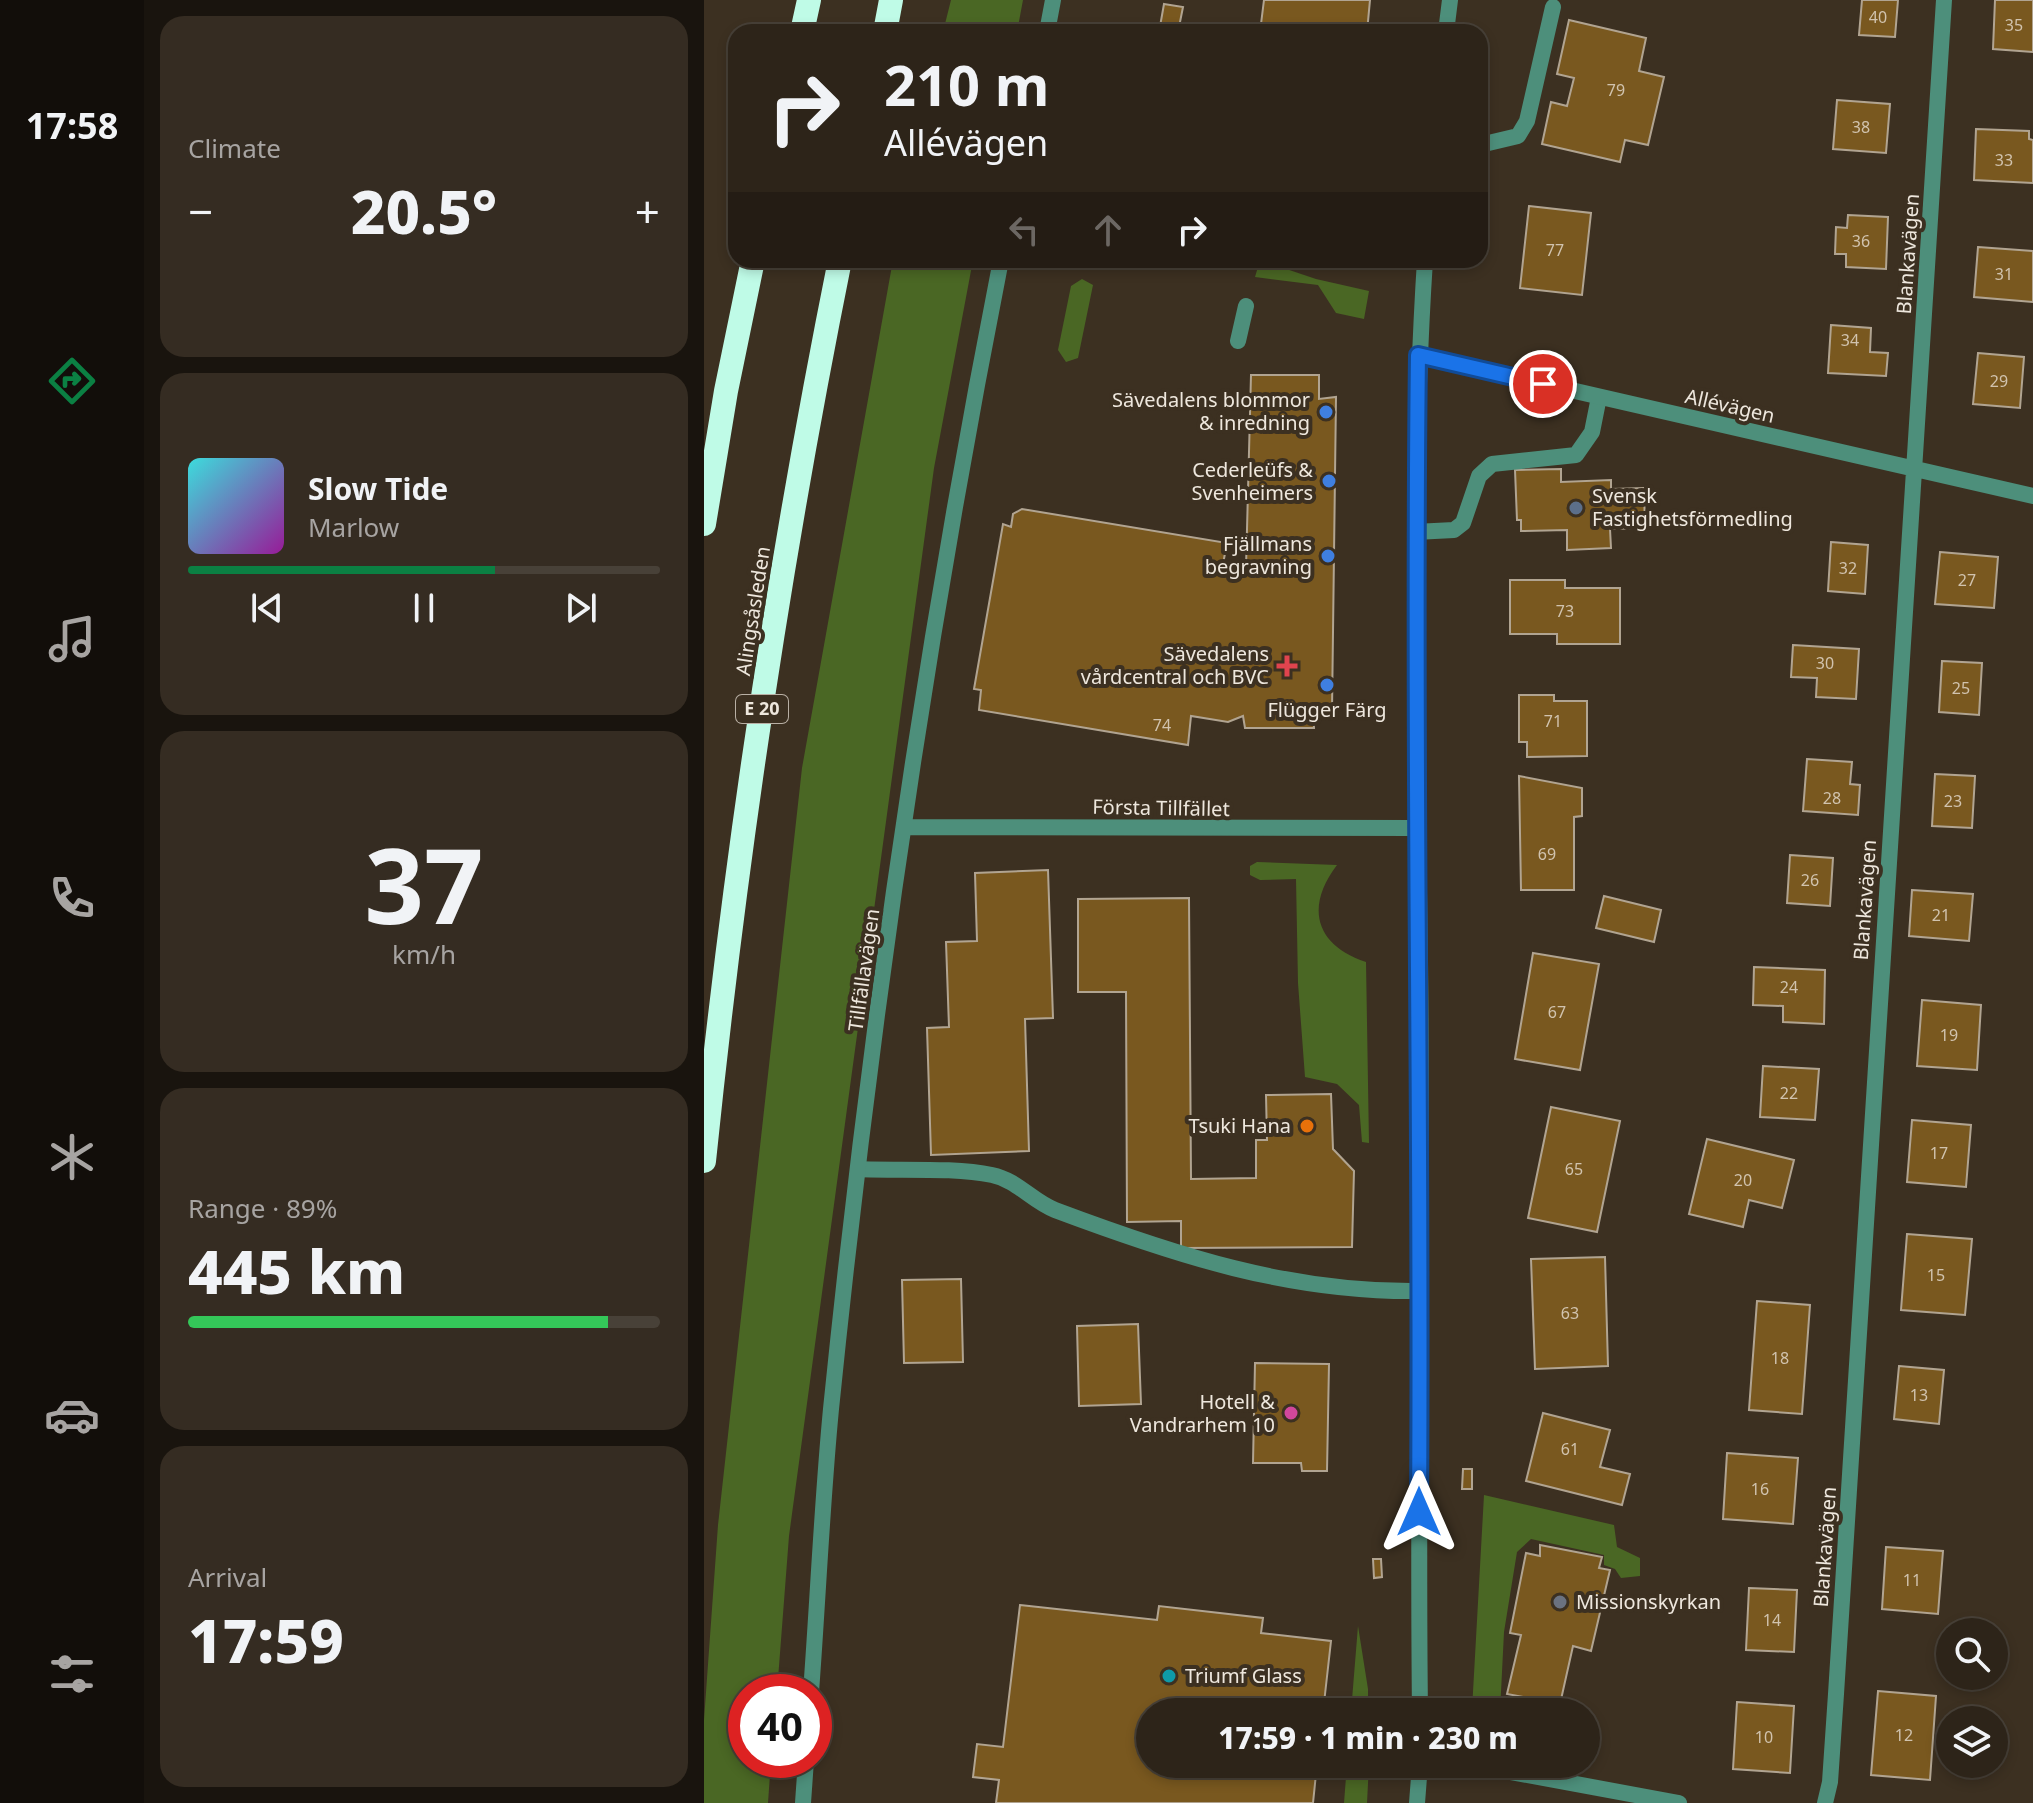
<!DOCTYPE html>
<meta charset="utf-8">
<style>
body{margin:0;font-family:"Noto Sans",sans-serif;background:#352c22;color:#f1f3f6;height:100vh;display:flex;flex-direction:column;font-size:30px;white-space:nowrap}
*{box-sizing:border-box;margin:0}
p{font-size:26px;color:#a7a4a2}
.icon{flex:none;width:44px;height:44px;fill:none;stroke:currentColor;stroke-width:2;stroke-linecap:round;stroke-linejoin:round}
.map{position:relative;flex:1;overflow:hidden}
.panel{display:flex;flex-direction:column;gap:16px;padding:16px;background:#19140e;width:560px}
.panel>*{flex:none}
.guide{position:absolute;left:24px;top:24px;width:760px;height:244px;border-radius:24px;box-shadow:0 4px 12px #0003,0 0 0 2px #484138;background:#2d2419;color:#f1f3f6;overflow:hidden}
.fabs{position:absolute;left:1232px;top:1618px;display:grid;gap:16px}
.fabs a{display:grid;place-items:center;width:72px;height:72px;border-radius:50%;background:#2d2419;box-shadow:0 4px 12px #0003,0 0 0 2px #484138;font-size:40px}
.speed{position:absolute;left:24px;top:1674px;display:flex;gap:16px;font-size:40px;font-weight:700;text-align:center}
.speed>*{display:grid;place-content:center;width:104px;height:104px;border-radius:50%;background:#2d2419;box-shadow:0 4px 12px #0003,0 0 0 2px #484138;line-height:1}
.speed .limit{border:12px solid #d22;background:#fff;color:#111}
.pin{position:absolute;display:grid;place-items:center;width:68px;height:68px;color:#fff;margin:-34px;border:4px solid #fff;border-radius:50%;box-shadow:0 2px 8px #0007}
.me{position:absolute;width:88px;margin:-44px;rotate:0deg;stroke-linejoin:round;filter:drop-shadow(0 0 6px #0008)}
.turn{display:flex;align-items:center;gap:28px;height:168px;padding:0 24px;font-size:36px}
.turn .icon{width:104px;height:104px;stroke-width:2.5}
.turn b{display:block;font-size:56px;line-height:68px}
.lanes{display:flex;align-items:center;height:76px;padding:0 24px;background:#0003;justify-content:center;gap:40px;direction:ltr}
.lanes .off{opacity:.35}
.big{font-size:60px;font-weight:800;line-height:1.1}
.panel .widget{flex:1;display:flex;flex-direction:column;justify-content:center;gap:12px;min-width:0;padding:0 28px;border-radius:24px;background:#352c22}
.panel .dial{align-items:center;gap:0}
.dial b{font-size:104px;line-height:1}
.song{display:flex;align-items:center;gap:24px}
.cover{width:96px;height:96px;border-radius:12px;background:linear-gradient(135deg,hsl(180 70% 55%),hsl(300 70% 35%))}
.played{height:8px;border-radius:4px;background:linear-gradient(90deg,#0b8043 65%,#484138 65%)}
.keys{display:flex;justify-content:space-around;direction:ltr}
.heat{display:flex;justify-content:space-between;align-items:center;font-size:44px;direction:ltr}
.charge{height:12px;border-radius:6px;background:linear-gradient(90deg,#34c759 89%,#484138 0)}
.trip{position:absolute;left:432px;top:1698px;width:464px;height:80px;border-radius:40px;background:#2d2419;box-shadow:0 4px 12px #0003,0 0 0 2px #484138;font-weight:800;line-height:80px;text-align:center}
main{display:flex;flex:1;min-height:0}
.dock{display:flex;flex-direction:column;width:144px;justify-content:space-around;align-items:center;background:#120e0a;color:#a7a4a2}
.dock .icon{width:56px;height:56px}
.dock .current{color:#0b8043}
.dock b{font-size:36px;color:#f1f3f6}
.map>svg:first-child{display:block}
.green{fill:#4a6724}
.building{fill:#79581f;stroke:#b1a491;stroke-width:2}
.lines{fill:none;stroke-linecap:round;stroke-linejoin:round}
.service{stroke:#4d8f7b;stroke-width:16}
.minor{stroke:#4d8f7b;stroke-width:16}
.tertiary{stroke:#4d8f7b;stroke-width:16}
.motorway{stroke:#bffbe7;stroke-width:24}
.route-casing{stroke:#114b97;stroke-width:20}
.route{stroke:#1a73e8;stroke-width:14}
.shop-dot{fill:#3f7fe0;stroke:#3c3021;stroke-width:3}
.service-dot{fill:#5c6f8a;stroke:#3c3021;stroke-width:3}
.health-dot{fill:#e0444e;stroke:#3c3021;stroke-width:3}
.food-dot{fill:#e8710a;stroke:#3c3021;stroke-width:3}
.hotel-dot{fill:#d1479c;stroke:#3c3021;stroke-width:3}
.worship-dot{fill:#6b7280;stroke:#3c3021;stroke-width:3}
.culture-dot{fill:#0f9aa8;stroke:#3c3021;stroke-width:3}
.labels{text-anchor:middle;stroke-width:8;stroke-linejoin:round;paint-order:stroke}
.number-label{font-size:16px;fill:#d1c3ae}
.shield{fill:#3c3021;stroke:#b9b0a5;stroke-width:2}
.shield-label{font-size:18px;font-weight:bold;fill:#eee7dd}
.street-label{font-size:20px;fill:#eee7dd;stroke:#3c3021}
.poi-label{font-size:20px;fill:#eee7dd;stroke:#3c3021;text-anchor:end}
</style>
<main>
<nav class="dock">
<b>17:58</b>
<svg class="icon current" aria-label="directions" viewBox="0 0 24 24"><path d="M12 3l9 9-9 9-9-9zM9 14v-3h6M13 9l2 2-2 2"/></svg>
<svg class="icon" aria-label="music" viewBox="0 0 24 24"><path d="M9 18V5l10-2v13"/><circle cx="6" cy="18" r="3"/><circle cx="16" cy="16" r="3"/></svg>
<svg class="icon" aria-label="phone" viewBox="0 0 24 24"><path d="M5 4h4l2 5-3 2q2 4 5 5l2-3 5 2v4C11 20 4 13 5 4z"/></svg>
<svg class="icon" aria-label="climate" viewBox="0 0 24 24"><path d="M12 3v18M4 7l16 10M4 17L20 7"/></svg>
<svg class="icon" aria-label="car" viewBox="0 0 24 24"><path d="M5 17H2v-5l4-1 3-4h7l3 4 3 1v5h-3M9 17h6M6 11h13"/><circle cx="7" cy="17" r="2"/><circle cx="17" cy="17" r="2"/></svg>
<svg class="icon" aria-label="filters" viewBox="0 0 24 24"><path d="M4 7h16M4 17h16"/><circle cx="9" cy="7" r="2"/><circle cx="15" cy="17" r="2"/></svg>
</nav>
<section class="panel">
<div class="widget"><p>Climate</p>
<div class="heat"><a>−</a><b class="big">20.5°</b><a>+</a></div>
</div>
<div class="widget">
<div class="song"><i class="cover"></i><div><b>Slow Tide</b><p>Marlow</p></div></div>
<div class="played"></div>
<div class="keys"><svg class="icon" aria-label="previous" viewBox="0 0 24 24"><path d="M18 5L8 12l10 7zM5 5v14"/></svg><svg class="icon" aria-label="pause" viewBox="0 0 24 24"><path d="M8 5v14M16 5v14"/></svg><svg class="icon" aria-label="next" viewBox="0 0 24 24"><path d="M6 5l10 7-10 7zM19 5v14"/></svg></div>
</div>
<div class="widget dial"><b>37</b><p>km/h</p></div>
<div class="widget"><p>Range · 89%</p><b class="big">445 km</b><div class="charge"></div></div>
<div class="widget"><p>Arrival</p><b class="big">17:59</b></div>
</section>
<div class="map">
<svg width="1329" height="1803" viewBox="0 0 1329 1803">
<rect width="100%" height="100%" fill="#3c3021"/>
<path class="green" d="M 247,0 L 319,0 L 313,32 L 239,32 Z
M 189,260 L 269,260 L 230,468 L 85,1536 L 73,1692 L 42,1692 L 42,1760 L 67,1760 L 64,1803 L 0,1803 L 0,1720 L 14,1525 L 98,768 Z
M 556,260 L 612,279 L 665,291 L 660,319 L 632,313 L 614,285 L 551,277 Z
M 378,279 L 389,285 L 374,358 L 362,362 L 354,350 L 367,286 Z
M 553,862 L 633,865 C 601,907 611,945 662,962 L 665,1143 L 658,1142 L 655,1105 L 633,1084 L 601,1077 L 594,983 L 592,879 L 556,880 L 546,875 L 546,866 Z
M 780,1495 L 910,1525 L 913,1547 L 936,1558 L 936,1576 L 917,1578 L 911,1569 L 900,1565 L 900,1555 L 827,1539 L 813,1552 L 800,1632 L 796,1712 L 768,1710 Z
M 654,1626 L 664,1689 L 664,1712 L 647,1712 Z
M 643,1764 L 665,1764 L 663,1803 L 640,1803 Z"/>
<path class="building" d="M 560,0 L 666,0 L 663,32 L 556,32 Z
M 1158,0 L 1194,0 L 1191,37 L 1155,35 Z
M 1291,0 L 1329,0 L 1329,52 L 1289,49 Z
M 460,4 L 479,7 L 474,32 L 455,32 Z
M 865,20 L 942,38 L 935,71 L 960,77 L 944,145 L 921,140 L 916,162 L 838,144 L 847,102 L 863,106 L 870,78 L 853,74 Z
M 1133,100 L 1186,104 L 1182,153 L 1129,149 Z
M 1272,129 L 1325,131 L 1325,139 L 1329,140 L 1329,183 L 1270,180 Z
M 825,206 L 887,213 L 878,295 L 816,288 Z
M 1144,215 L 1184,217 L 1182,269 L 1142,267 L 1142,254 L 1131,254 L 1132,227 L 1143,228 Z
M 1274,247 L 1329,251 L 1329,302 L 1270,297 Z
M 1127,325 L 1167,328 L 1166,352 L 1184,353 L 1182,376 L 1124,373 Z
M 1274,353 L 1320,357 L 1316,408 L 1269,404 Z
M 547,375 L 615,375 L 615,399 L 632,397 L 628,711 L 609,711 L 610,728 L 541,728 L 539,716 L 524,722 L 487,716 L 484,745 L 275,710 L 277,690 L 270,689 L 299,524 L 307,527 L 309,514 L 318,509 L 523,543 L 519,564 L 542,568 Z
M 857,469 L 857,482 L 907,480 L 907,489 L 940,488 L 941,528 L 906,529 L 907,548 L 863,550 L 863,530 L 817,531 L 817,520 L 813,520 L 811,470 Z
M 1127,542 L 1164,545 L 1161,594 L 1124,591 Z
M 1236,552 L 1294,557 L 1290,608 L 1231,604 Z
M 806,580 L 861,580 L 861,588 L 916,588 L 916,644 L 853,644 L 853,634 L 806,634 Z
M 1089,645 L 1155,649 L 1152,699 L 1112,697 L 1113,678 L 1087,677 Z
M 1238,661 L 1278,663 L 1275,715 L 1235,712 Z
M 815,695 L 850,695 L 850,701 L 883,701 L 883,756 L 823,757 L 823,742 L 815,742 Z
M 1103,759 L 1148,762 L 1146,784 L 1156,785 L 1154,815 L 1099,811 Z
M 1231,774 L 1271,776 L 1268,828 L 1228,826 Z
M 815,776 L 878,788 L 878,816 L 870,817 L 870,890 L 817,890 Z
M 1086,855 L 1129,858 L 1126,906 L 1083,903 Z
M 344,870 L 349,1018 L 321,1019 L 325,1151 L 227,1155 L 223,1028 L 245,1027 L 242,942 L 273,941 L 271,873 Z
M 1208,890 L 1269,894 L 1265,941 L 1205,936 Z
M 900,896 L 957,910 L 950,942 L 892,928 Z
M 485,898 L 487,1179 L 552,1178 L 552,1140 L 563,1140 L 562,1095 L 627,1094 L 629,1149 L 650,1171 L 648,1247 L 477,1248 L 477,1221 L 423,1222 L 422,992 L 374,992 L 374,899 Z
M 829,953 L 895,964 L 876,1070 L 811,1059 Z
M 1050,967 L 1121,970 L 1120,1024 L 1079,1022 L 1079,1006 L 1049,1005 Z
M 1218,1000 L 1277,1005 L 1273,1070 L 1213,1066 Z
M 1059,1066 L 1115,1069 L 1111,1120 L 1056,1117 Z
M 847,1107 L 916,1121 L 893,1232 L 824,1218 Z
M 1208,1120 L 1267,1125 L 1262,1187 L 1203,1182 Z
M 1003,1139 L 1090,1160 L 1078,1208 L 1045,1200 L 1039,1227 L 985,1214 Z
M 1203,1234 L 1268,1239 L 1261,1315 L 1197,1310 Z
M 901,1257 L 904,1366 L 831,1369 L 827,1259 Z
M 257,1279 L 259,1362 L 200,1363 L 198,1280 Z
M 1053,1301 L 1106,1305 L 1098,1414 L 1045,1410 Z
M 434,1324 L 437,1404 L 375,1406 L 373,1326 Z
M 551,1363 L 625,1364 L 623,1471 L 598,1471 L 597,1463 L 549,1463 Z
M 1195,1366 L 1240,1370 L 1235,1424 L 1190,1419 Z
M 839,1413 L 906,1430 L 896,1467 L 926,1474 L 918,1505 L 822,1481 Z
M 1023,1453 L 1094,1458 L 1089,1524 L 1019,1519 Z
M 759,1469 L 768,1469 L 768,1489 L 758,1489 Z
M 836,1545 L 898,1557 L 895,1568 L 906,1570 L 887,1651 L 869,1646 L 856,1704 L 803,1694 L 817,1635 L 806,1633 L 822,1553 L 836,1556 Z
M 1182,1547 L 1239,1551 L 1234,1614 L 1178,1609 Z
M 669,1559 L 677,1559 L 678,1577 L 670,1578 Z
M 1045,1588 L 1093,1590 L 1090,1652 L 1042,1650 Z
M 316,1605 L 453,1620 L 455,1606 L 559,1618 L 557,1633 L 627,1641 L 619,1712 L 446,1712 L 446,1764 L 613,1764 L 609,1803 L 292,1803 L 295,1780 L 269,1777 L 273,1744 L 299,1747 Z
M 1174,1691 L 1232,1696 L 1226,1780 L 1167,1775 Z
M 1033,1702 L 1090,1706 L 1086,1773 L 1029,1769 Z"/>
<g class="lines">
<path class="service" d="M 776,145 L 814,136 L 823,121 L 849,7
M 534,341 L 542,306
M 711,532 L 750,530 L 759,523 L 775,476 L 788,464 L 872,455 L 888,432 L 895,397
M 154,1169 C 194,1171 249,1167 288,1175 C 313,1180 328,1201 351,1210 C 471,1255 586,1293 716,1291"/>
<path class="minor" d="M 343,32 L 349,0
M 714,355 L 1329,496
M 200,827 L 713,828
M 107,1692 C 114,1598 118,1503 127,1409 C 166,1024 222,640 297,260
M 763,1764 L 975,1803
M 99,1803 L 102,1760
M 1121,1803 L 1126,1782 L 1132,1694 L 1240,0"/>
<path class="tertiary" d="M 742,32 L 746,0
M 716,1712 C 713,1461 719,1211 716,960 C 713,727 706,493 721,260
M 713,1803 L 716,1764"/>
<path class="motorway" d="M 98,32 L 105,0
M 181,32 L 187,0
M 0,524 L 22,391 L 49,260
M 0,1161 C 31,859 76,558 136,260"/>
</g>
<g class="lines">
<defs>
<path id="route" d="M 715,1512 C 718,1126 709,741 714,355 L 839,384"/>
</defs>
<use href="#route" class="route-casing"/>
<use href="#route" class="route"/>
</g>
<g class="shop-dot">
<circle cx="622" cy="412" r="8"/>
<circle cx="625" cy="481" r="8"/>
<circle cx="624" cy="556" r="8"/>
<circle cx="623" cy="685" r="8"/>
</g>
<circle class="service-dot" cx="872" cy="508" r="8"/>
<path class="health-dot" d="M579 654h8v8h8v8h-8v8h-8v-8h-8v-8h8z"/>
<circle class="food-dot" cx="603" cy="1126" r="8"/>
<circle class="hotel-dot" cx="587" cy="1413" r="8"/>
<circle class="worship-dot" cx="856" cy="1602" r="8"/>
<circle class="culture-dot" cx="465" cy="1676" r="8"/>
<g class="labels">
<g class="number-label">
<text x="1174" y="23">40</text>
<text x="1310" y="31">35</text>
<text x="912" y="96">79</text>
<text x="1157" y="133">38</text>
<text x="1300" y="166">33</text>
<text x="1157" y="247">36</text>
<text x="851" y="256">77</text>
<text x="1300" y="280">31</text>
<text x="1146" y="346">34</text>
<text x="1295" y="387">29</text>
<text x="1144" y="574">32</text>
<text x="1263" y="586">27</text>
<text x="861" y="617">73</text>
<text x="1121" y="669">30</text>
<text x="1257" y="694">25</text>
<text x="849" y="727">71</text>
<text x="458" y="731">74</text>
<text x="1128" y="804">28</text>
<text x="1249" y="807">23</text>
<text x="843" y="860">69</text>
<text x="1106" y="886">26</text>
<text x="1237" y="921">21</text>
<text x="1085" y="993">24</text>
<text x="853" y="1018">67</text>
<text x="1245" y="1041">19</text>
<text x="1085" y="1099">22</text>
<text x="1235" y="1159">17</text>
<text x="870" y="1175">65</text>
<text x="1039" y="1186">20</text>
<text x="1232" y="1281">15</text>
<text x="866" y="1319">63</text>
<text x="1076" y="1364">18</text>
<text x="1215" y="1401">13</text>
<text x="866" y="1455">61</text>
<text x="1056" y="1495">16</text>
<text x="1208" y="1586">11</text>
<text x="1068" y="1626">14</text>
<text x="1200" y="1741">12</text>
<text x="1060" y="1743">10</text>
</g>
<rect class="shield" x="32" y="695" width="52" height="28" rx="6"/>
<g class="shield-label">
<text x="58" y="715">E 20</text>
</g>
<g class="street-label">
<text transform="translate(1204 254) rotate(-86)" y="7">Blankavägen</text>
<text transform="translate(1026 406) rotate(13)" y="7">Allévägen</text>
<text transform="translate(49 611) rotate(-81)" y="7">Alingsåsleden</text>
<text transform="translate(457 808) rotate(1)" y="7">Första Tillfället</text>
<text transform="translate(1161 900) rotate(-86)" y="7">Blankavägen</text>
<text transform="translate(160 970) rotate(-82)" y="7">Tillfällavägen</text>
<text transform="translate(1121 1547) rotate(-86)" y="7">Blankavägen</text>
</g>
<g class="poi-label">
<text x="606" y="407">Sävedalens blommor<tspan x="606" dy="23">&amp; inredning</tspan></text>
<text x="609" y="477">Cederleüfs &amp;<tspan x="609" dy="23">Svenheimers</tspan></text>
<text x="888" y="503" text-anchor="start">Svensk<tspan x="888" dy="23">Fastighetsförmedling</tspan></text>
<text x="608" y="551">Fjällmans<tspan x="608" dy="23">begravning</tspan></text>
<text x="565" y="661">Sävedalens<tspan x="565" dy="23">vårdcentral och BVC</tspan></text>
<text x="623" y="717" text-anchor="middle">Flügger Färg</text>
<text x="587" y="1133">Tsuki Hana</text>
<text x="571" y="1409">Hotell &amp;<tspan x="571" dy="23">Vandrarhem 10</tspan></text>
<text x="872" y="1609" text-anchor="start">Missionskyrkan</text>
<text x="481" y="1683" text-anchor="start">Triumf Glass</text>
</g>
</g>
</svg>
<div class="fabs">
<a><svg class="icon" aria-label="search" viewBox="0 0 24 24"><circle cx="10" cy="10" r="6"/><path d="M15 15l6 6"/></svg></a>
<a><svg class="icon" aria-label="layers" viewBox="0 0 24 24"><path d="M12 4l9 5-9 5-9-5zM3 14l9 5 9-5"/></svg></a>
</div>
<div class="speed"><div class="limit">40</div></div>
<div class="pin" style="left:839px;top:384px;background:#d93025"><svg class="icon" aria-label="arrive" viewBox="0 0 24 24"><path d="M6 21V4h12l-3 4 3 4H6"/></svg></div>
<svg class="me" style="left:715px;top:1512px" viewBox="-20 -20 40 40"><path d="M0-17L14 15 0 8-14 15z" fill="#1a73e8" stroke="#fff" stroke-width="4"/></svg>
<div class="trip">17:59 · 1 min · 230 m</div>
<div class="guide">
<div class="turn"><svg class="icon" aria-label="right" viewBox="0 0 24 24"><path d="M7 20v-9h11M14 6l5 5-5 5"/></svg><div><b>210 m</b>Allévägen</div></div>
<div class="lanes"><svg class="icon off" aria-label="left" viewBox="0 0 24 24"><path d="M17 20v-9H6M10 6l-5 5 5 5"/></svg><svg class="icon off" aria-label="ahead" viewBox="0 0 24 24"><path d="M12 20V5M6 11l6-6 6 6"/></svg><svg class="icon" aria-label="right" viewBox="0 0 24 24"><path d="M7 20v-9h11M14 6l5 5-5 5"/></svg></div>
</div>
</div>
</main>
